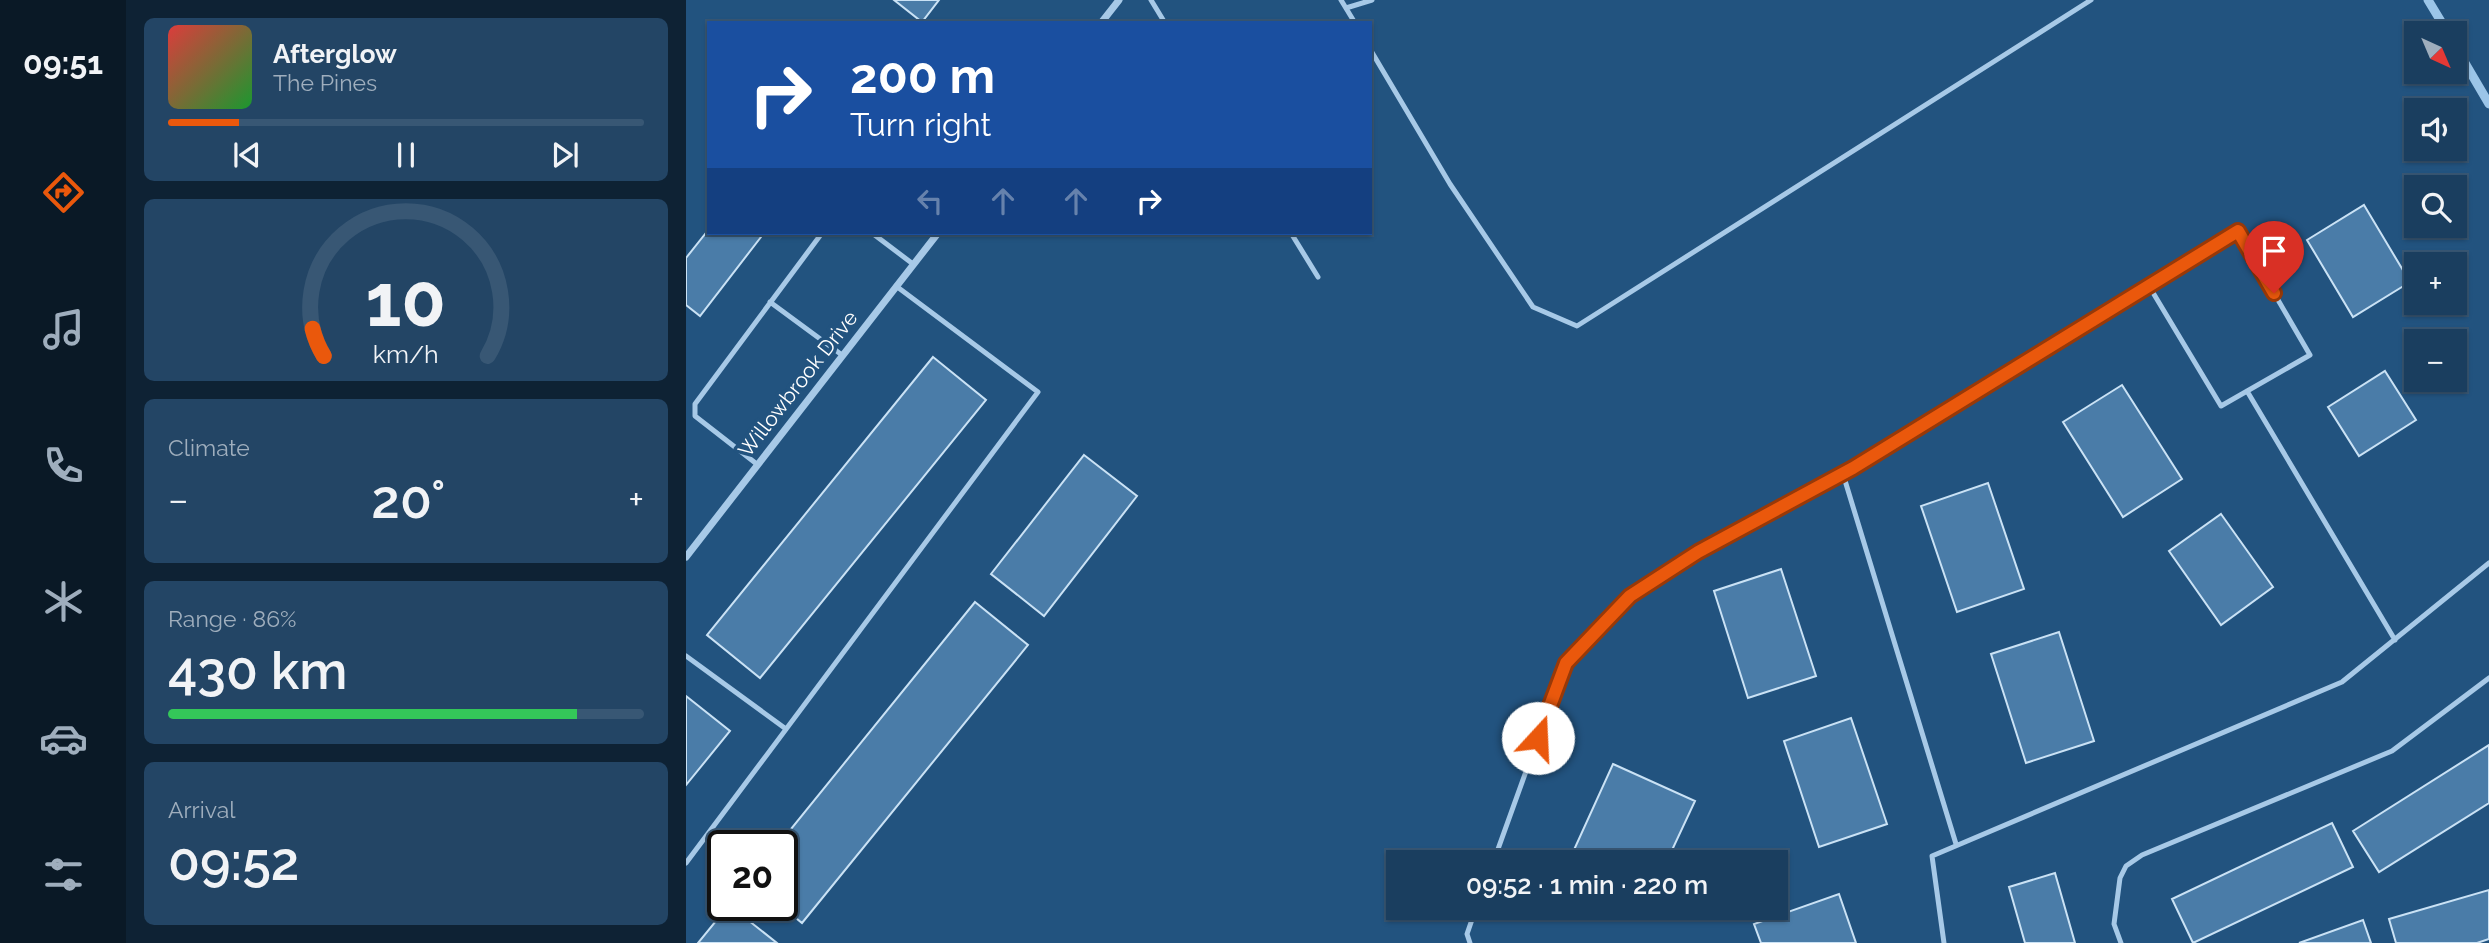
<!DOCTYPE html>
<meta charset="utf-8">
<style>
body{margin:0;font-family:Raleway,sans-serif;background:#234565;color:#f1f3f6;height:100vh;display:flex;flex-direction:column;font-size:26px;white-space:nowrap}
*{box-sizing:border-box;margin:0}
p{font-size:23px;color:#9faebd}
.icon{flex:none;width:38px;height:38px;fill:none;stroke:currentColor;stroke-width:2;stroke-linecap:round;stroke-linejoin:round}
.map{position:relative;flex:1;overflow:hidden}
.panel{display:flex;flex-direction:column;gap:18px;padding:18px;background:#0e2234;width:560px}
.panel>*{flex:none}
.hud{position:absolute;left:21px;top:21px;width:665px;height:214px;border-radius:0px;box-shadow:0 2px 5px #0004,0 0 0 2px #385774;background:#1a4fa0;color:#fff;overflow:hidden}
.needle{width:46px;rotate:136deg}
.buttons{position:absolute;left:1718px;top:21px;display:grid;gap:14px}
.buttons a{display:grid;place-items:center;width:63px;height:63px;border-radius:0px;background:#1a3e5f;box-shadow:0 2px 5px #0004,0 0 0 2px #385774;font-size:35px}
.speed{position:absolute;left:21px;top:830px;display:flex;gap:14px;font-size:35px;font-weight:700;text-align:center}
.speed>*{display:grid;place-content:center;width:91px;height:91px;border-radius:50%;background:#1a3e5f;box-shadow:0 2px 5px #0004,0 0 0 2px #385774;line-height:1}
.speed .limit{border:4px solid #111;border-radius:10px;background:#fff;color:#111}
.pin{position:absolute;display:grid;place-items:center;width:60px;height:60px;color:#fff;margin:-72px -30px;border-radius:50% 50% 50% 0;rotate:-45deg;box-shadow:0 0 7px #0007}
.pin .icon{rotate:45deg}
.me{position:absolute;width:77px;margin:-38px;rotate:20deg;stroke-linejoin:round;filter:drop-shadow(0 0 5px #0008)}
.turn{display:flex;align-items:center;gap:24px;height:147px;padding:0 28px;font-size:32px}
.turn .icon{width:91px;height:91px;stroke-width:2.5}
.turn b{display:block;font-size:49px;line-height:60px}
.lanes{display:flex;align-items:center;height:66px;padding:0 28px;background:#0003;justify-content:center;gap:35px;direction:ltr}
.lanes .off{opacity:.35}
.big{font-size:52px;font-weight:600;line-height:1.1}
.panel .card{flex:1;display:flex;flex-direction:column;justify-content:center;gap:10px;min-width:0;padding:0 24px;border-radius:10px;background:#234565}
.panel .dial{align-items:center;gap:0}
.dial svg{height:182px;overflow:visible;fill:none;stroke:#385774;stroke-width:7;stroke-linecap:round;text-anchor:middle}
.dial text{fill:#f1f3f6;stroke:none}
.song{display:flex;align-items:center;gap:21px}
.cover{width:84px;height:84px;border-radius:10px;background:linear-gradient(135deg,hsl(0 70% 55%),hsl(130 70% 35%))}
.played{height:7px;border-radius:4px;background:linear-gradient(90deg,#ea580c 15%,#385774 15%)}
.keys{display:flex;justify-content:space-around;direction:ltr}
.heat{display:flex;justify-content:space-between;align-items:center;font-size:38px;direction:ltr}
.charge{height:10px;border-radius:5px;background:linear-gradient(90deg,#34c759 86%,#385774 0)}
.trip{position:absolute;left:700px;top:850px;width:402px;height:70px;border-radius:0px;background:#1a3e5f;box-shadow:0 2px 5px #0004,0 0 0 2px #385774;font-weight:600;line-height:70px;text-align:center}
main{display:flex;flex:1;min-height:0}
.tabs{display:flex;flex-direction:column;width:126px;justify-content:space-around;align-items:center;background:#0a1926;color:#9faebd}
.tabs .icon{width:49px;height:49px}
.tabs .active{color:#ea580c}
.tabs b{font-size:32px;color:#f1f3f6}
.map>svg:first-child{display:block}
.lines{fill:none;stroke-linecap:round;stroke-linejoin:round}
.stream{stroke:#9bc5e8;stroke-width:9}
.building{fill:#4a7ca8;stroke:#cae2f5;stroke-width:2}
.service{stroke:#a7c9e7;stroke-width:5}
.minor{stroke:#a7c9e7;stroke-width:7}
.route-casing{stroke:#983908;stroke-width:18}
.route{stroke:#ea580c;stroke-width:12}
.labels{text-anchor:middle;stroke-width:7;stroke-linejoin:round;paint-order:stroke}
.street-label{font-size:21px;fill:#fff;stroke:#22537f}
</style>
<main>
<nav class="tabs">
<b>09:51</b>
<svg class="icon active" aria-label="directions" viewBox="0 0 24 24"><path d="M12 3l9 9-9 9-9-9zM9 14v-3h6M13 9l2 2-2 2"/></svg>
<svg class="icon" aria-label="music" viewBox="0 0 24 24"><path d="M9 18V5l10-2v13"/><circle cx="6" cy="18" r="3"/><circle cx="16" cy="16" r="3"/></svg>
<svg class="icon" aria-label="phone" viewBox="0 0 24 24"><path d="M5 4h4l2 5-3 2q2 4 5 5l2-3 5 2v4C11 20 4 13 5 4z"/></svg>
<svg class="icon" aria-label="climate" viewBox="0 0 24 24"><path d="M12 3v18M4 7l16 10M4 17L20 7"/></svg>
<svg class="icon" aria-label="car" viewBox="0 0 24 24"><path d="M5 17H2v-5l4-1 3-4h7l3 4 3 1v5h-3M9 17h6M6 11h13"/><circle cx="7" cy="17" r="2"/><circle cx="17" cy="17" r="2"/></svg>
<svg class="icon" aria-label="filters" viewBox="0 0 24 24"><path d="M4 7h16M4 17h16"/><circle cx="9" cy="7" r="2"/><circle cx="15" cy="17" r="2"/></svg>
</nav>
<section class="panel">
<div class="card">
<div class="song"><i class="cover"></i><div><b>Afterglow</b><p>The Pines</p></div></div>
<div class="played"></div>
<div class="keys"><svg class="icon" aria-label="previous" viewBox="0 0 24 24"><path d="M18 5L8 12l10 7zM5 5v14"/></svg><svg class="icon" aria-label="pause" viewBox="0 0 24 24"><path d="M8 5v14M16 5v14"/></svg><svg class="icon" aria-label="next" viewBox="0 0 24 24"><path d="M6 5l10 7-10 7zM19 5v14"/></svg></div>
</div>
<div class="card dial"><svg viewBox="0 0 100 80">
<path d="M14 69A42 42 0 1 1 86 69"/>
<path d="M14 69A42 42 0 0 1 9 57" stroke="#ea580c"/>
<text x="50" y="56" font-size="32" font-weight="700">10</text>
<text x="50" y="72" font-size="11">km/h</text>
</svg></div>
<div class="card"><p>Climate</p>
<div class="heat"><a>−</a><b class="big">20°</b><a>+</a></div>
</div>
<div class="card"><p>Range · 86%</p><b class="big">430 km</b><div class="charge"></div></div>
<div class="card"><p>Arrival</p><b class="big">09:52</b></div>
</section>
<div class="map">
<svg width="1803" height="943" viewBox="0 0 1803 943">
<rect width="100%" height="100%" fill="#22537f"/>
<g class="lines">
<path class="stream" d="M 1742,0 L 1762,33
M 1769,46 L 1803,104"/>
</g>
<path class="building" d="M 208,0 L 253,0 L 236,22 Z
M 1678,205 L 1724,282 L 1667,317 L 1621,240 Z
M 23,229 L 23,233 L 70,233 L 75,237 L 14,316 L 0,305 L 0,258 Z
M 247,357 L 300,400 L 74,678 L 21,635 Z
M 1699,371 L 1730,420 L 1673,456 L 1642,407 Z
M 1436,385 L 1496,479 L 1437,517 L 1377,422 Z
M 398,455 L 451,496 L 358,616 L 305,574 Z
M 1302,483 L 1338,589 L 1271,612 L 1235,506 Z
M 1535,514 L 1587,587 L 1535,625 L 1483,551 Z
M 1095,569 L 1130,676 L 1062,698 L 1028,591 Z
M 289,602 L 342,645 L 116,923 L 94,905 L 96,905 L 96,845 L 92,845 Z
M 1373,632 L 1408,741 L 1340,763 L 1305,654 Z
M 0,696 L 44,731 L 0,785 Z
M 1165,718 L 1201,824 L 1133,847 L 1098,741 Z
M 1803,745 L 1803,803 L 1693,872 L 1667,831 Z
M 927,764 L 1009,801 L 980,863 L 882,863 Z
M 1646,823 L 1667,867 L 1507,943 L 1486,899 Z
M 1369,873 L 1389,943 L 1339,943 L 1323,887 Z
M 1803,890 L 1803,939 L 1791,943 L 1710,943 L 1703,919 Z
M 1153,894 L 1170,943 L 1075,943 L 1068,924 Z
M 43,905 L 91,943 L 12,943 Z
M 1677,920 L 1685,943 L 1613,943 Z"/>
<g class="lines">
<path class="service" d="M 465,0 L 479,23
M 655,0 L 669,23
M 660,8 L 686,0
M 684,49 L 764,184 L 847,307 L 891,326 L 1405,0
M 186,233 L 227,264
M 605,233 L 632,277
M 84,302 L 156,355
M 1561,391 L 1709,640
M 72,465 L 9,416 L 9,404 L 136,233
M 1157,474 L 1270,844
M 0,656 L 100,729
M 0,863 L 352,392 L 210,286
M 807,863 L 879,663 L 944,596 L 1012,552 L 1167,468 L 1552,231 L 1624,355 L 1535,406 L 1463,286
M 784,943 L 781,934 L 790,908
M 1258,943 L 1246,856 L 1656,682 L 1803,563
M 1435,943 L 1428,924 L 1434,878 L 1440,866 L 1456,855 L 1706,751 L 1803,678"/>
<path class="minor" d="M 415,23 L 433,0
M 0,557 L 252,233"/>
</g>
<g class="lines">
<defs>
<path id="route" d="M 852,738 L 880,663 L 944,596 L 1012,552 L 1167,468 L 1552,231 L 1588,293"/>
</defs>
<use href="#route" class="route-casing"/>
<use href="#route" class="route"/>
</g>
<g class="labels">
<g class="street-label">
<text transform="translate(112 384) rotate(-52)" y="7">Willowbrook Drive</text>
</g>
</g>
</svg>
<div class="buttons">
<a><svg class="needle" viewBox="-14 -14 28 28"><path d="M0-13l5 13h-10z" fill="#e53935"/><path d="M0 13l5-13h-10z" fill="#9faebd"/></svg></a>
<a><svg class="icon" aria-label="sound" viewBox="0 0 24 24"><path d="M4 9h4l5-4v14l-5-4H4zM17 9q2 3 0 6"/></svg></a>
<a><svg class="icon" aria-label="search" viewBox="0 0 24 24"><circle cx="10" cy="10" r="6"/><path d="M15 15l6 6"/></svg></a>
<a>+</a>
<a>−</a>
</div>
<div class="speed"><div class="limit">20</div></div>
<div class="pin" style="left:1588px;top:293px;background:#d93025"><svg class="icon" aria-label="arrive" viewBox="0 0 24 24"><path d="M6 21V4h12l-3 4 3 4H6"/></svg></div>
<svg class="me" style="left:852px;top:738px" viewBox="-20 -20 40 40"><circle r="19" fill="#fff"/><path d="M0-13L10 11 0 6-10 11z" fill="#ea580c"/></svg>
<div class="trip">09:52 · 1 min · 220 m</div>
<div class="hud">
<div class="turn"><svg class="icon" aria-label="right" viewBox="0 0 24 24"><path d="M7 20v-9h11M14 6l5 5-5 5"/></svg><div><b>200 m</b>Turn right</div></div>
<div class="lanes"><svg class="icon off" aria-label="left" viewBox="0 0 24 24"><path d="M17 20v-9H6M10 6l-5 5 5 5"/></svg><svg class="icon off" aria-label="ahead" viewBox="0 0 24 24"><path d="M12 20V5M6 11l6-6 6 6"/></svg><svg class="icon off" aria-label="ahead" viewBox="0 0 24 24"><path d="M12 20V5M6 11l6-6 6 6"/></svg><svg class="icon" aria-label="right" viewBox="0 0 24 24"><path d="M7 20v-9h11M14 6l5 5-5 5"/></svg></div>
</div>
</div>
</main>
